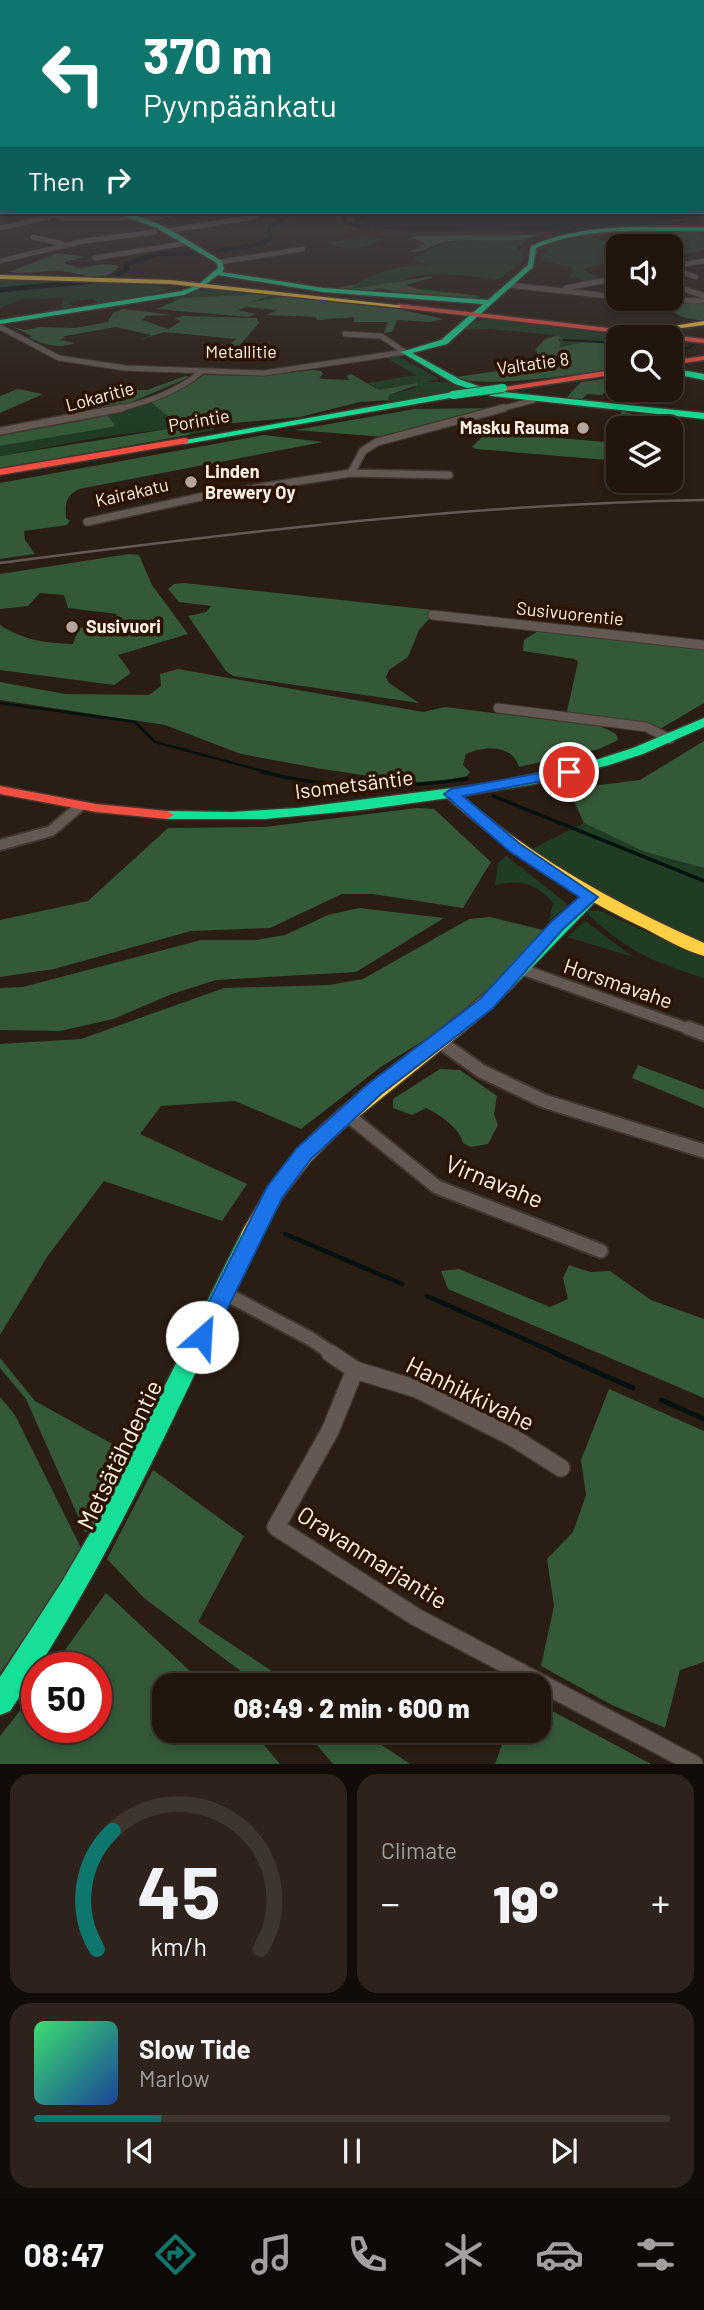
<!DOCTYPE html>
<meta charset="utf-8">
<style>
body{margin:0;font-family:Barlow,sans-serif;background:#2d231c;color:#f1f3f6;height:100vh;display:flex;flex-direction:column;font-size:26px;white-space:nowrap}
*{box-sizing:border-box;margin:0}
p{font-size:23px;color:#a29f9e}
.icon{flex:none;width:38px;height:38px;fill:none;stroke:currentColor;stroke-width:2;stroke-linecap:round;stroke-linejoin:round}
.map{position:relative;height:1764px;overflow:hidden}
.details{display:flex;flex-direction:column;gap:10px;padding:10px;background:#120c08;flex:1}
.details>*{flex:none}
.top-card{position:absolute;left:0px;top:0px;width:705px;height:214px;box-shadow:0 4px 10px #0003,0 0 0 2px #3d352e;background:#0f766e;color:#fff;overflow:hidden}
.fabs{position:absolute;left:606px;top:234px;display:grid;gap:14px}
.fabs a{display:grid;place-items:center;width:77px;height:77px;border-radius:14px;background:#20160e;box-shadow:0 4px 10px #0003,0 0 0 2px #3d352e;font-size:35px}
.speed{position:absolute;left:21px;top:1652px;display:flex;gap:14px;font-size:35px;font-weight:700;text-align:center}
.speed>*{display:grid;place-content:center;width:91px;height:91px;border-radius:50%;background:#20160e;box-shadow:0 4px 10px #0003,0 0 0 2px #3d352e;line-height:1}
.speed .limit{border:10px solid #d22;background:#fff;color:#111}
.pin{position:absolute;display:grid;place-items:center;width:60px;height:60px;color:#fff;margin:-30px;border:4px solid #fff;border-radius:50%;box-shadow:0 2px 7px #0007}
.me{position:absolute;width:77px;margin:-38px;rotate:26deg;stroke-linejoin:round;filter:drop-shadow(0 0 5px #0008)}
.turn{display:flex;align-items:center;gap:24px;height:147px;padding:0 28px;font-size:32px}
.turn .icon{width:91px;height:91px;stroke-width:2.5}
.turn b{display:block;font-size:49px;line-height:60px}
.then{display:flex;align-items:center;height:66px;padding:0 28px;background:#0003;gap:14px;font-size:26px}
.big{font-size:52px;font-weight:800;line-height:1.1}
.details .tile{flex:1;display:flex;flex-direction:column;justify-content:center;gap:10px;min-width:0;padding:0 24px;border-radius:21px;background:#2d231c}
.details .dial{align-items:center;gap:0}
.dial svg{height:182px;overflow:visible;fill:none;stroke:#3d352e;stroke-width:7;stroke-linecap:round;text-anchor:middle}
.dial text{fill:#f1f3f6;stroke:none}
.song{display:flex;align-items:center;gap:21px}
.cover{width:84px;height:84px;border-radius:10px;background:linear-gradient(135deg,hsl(140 70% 55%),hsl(220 70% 35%))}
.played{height:7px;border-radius:4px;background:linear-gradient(90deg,#0f766e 20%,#3d352e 20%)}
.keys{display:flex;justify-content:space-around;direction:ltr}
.heat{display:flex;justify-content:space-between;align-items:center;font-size:38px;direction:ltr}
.details .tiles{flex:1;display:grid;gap:10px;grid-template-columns:1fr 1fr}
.tile:last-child{grid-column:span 2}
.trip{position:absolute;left:152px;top:1673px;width:399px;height:70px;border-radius:21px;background:#20160e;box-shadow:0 4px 10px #0003,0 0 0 2px #3d352e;font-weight:800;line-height:70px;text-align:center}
.menu{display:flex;height:112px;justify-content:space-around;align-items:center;background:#0d0906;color:#a29f9e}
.menu .icon{width:49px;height:49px}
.menu .selected{color:#0f766e}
.menu b{font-size:32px;color:#f1f3f6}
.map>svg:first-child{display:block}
.green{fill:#203d23}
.forest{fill:#345939}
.water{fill:#041111}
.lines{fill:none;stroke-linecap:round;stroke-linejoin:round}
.stream-far4{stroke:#041111;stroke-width:2}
.stream-far3{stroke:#041111;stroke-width:2.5}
.stream-far2{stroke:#041111;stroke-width:3.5}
.stream-far1{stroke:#041111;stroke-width:4.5}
.stream{stroke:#041111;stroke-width:5}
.canal-far1{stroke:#041111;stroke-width:4.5}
.canal{stroke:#041111;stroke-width:5}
.street-far6-casing{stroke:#413630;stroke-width:6}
.street-far5-casing{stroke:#413630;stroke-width:7}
.street-far4-casing{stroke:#413630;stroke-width:10}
.street-far3-casing{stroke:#413630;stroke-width:11}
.street-far2-casing{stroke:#413630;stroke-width:14}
.street-far1-casing{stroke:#413630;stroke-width:17}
.street-casing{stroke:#413630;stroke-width:20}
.fast-casing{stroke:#413630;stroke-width:3}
.slow-casing{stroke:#413630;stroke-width:3}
.jam-casing{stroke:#413630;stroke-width:3}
.street-far6{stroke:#645952;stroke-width:4.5}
.street-far5{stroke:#645952;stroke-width:5}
.street-far4{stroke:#645952;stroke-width:7}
.street-far3{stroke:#645952;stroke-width:9}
.street-far2{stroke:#645952;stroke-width:10}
.street-far1{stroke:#645952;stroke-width:13}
.street{stroke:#645952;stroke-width:17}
.fast{fill:#16e098;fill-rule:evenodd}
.slow{fill:#ffcf43;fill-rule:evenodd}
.jam{fill:#f24e42;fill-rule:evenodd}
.rail{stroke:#655953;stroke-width:2.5}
.fast-bridge-casing{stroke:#413630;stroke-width:10;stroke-linecap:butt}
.fast-bridge{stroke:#16e098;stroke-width:8}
.route{fill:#1a73e8;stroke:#114b97;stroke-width:2}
.poi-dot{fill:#b4a69d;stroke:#2a1301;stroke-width:2.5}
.labels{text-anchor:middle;stroke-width:7;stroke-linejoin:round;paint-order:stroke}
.far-street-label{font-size:18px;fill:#fef0e7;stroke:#2a1301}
.far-poi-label{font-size:18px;font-weight:bold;fill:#fef0e7;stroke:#2a1301;text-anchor:start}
.street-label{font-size:21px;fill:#fef0e7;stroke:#2a1301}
.near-street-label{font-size:24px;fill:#fef0e7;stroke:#2a1301}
</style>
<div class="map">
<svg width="704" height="1764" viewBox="0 0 704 1764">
<rect width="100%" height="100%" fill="#2a1d13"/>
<path class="green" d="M 692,231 L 704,235 L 704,250 L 683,255 L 670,253 L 670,247 L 618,247 L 618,260 L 583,269 L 601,279 L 592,281 L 567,277 L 573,272 L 571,267 L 542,261 L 540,254 L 548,253 L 546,247 L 539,250 L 539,246 C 555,237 574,236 592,235 L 596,239 L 619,244 L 610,239 Z
M 364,236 L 385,239 C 364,249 348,252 326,243 Z
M 531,238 L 517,248 L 523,254 L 523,261 L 500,279 C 481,278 415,267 403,282 L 353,288 L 354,284 C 379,271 400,265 428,265 L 417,261 L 414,257 L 448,241 Z
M 0,279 L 91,280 L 25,289 L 98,281 L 173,287 L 161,287 L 167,290 L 105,306 L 92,299 L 71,302 L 73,311 L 61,312 L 63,298 L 21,299 L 0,308 Z
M 211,288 L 363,304 L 289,296 L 244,304 L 274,296 L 268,294 L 170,301 L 175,299 L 172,296 Z
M 489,319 L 645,338 L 618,338 L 618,351 L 592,342 L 558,348 L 551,338 L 554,335 L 489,329 L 464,330 L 476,321 Z
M 398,356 L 440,379 L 426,382 L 446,382 L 469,391 L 381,402 L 388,400 L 389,395 L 415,388 L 416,383 L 379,390 L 368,383 L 416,375 L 385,357 Z
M 148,400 L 196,421 L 211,422 L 214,430 L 193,434 L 168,429 L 107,436 L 0,456 L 0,446 L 113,427 L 107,415 Z
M 584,823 L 645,852 L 704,868 L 704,945 L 585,888 L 528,851 Z
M 506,856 L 565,902 L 567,906 L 549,921 L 553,903 C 536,882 520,880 495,885 L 498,863 Z
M 584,910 L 600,911 L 704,958 L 704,978 C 652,962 624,949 584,910 Z
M 585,921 L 633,957 L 567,937 Z"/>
<path class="forest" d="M 539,235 C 511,245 481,238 451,241 C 435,242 426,253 409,252 L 425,243 L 412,238 L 414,236 Z
M 58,253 L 86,257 L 64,262 C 81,276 102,258 119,267 C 102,286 76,271 59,271 C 42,271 26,275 9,272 Z
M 428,277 L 434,277 L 406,285 L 418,289 L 482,296 C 449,304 412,297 380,288 L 374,290 L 377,293 L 336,287 L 355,285 L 353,288 C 359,289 418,278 428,277 Z
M 268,294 L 274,295 L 247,303 L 289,296 L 394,308 L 444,319 L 430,322 L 397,320 L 392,332 L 384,333 L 388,322 L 354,322 L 354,317 L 317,320 L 316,317 L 266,315 L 278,310 L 246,307 L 238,310 L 256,314 L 248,317 L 157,309 L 182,298 Z
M 704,302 L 704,321 L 685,318 L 656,304 Z
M 124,309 L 172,315 L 146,316 L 142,320 L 168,329 L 181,321 L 174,318 L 183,316 L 257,318 L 259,323 L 232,354 L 223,357 L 212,355 L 237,339 L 164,332 L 140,340 L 151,335 L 116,327 L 65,336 L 61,340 L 75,343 C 59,349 43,345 29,337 L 32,336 L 13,327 L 25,330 L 40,327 L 76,328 L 108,322 L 113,313 Z
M 557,336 L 562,337 L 558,340 L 561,343 L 558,348 C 577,343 602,337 618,351 L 618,368 C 587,373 480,390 456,377 L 512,369 L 540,355 L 535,350 L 545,339 Z
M 313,370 L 321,371 L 323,374 L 319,378 L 323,379 L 350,380 L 346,376 L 351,374 L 379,390 L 417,383 L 417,385 L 389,395 L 388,400 L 360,402 L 300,417 L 223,424 L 175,421 L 148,400 L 191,384 L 204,375 L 263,376 Z
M 185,376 L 190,377 L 113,410 L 53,418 L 131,390 L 147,390 Z
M 618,377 L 618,389 L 608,390 L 602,395 L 587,394 L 582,399 L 566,398 L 581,382 Z
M 18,389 L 43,394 L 0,413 L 0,396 Z
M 499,408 L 385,437 L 295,430 L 415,409 Z
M 622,411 L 636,415 C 614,425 618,435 618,458 L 607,460 L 476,449 L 472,447 L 482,437 L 455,428 L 492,419 L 500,424 L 500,433 L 606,442 Z
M 107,415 L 115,425 L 113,427 L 0,446 L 0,433 Z
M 168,429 L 193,434 L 0,469 L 0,456 Z
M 264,435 L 323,442 L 79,489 C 65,497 65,503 66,518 L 70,521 L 67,525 L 24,531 L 25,540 L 35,554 L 0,559 L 0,483 Z
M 129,554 L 139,555 L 152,585 L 188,634 L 118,655 L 131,673 L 114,685 L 0,670 L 0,625 C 23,640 44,643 73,644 L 79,628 L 110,624 L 117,614 L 68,608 L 64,595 L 40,593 L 28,606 L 0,609 L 0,574 Z
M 184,583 L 433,610 L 430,618 L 419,630 L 408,657 L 389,670 L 386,677 L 389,683 L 419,703 L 233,676 L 226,671 L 188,616 L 206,612 L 211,606 L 179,602 L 168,589 L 174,584 Z
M 538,631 L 704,649 L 704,703 L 660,729 L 647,723 L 570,714 L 567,711 L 578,662 L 575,659 L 523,651 L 524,640 Z
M 178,669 L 423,712 L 445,707 L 600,726 L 616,734 L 618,740 L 599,749 L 519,767 C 512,744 484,746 466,754 L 463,765 L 470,772 L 467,776 L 424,784 L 322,769 L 241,754 L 165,725 L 0,700 L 0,682 L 65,694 L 149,695 L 161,686 L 160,674 Z
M 704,741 L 704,868 L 645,852 L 584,823 L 574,801 L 584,787 L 640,780 Z
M 417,808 L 434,809 L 491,862 L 463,908 L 373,894 L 342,894 L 270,928 L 191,931 L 54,969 L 0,977 L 0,920 L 88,901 L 168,828 L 265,827 Z
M 359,908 L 444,918 L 356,972 L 216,980 L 172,994 L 113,1019 L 60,1031 L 0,1030 L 0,988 L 23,987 L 201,940 L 256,940 L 285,935 L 328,915 Z
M 490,917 L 543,930 L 508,975 L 431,1036 L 382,1066 L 301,1129 L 235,1101 L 161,1106 L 140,1134 L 247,1184 L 222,1221 L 104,1181 L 47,1257 L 0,1335 L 0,1044 L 81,1039 L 224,988 L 329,985 L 363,979 L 469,919 Z
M 638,1065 L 704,1090 L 704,1108 L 632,1078 Z
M 440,1069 L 460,1070 L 497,1096 L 494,1114 L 498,1125 L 488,1144 L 471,1147 L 463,1143 C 460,1128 439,1114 426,1108 L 412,1115 L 393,1108 L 393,1099 Z
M 569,1265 L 590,1272 L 610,1271 L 651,1300 L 704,1319 L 704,1398 L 448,1289 L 441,1271 L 459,1269 L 550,1307 L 568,1299 L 563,1278 Z
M 0,1358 L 35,1401 L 125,1451 L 127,1468 L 96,1528 L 85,1532 L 26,1399 L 0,1368 Z
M 609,1389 L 704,1431 L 704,1662 L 680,1670 L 665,1728 L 610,1704 L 541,1666 L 554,1606 L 547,1559 L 573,1532 L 586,1495 L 581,1460 Z
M 0,1397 L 15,1415 L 83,1552 L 0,1673 Z
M 153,1470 L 244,1536 L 198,1622 L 293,1685 L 259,1685 L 144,1598 L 107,1559 Z
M 106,1593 L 205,1685 L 164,1685 L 164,1731 L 252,1731 L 280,1764 L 0,1764 L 0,1736 L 37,1689 L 37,1727 L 96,1727 L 96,1668 L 52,1668 Z
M 539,1704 L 651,1764 L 495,1764 L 507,1731 L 539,1731 Z
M 305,1731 L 361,1731 L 410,1764 L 333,1764 Z"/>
<path class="water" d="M 704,182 L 704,212 C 633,236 553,230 479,230 C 440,230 399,234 361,224 L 364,222 L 355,221 L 352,212 L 704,212 Z"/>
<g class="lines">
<path class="stream-far4" d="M 643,228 L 687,221
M 554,232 L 590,230
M 564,340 L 618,343
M 670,347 L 685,349 L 694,345"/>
<path class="stream-far3" d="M 0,703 L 135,722 L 155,742 L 270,773"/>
<path class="stream-far2" d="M 263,772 C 330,790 399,788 467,779
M 493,796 L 704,881"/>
<path class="stream-far1" d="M 285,1234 L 402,1284
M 427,1296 L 558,1354"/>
<path class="stream" d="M 554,1353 L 633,1388
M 661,1400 L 704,1419"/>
<path class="canal-far1" d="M 341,212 L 345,222 L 367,228
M 261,244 L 270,239 L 269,227 L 287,217 L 287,212
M 210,252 L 259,244
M 118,274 L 127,269 L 126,264 L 158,254 L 196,253
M 75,283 L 95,281"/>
<path class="canal" d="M 0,290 L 93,281"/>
<defs>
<path id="street-far6" d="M 34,212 L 66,218 L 134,218
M 142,221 L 177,212
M 0,228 L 49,217
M 168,231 L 254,217 L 257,212
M 33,237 L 63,244
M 95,258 L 187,243
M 0,261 L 84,241 L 155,232
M 220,262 L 303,249
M 670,267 L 704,261
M 672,269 L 696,277
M 592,283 L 618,278"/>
<path id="street-far5" d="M 509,285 L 618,297
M 566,288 L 602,281
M 670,290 L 681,288 L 704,296
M 638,299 L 704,301
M 0,327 L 59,358 L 125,368 L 264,373 L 405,352
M 345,334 L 381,336 L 405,352
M 115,410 C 146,402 176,393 201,372
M 497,410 L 534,400"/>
<path id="street-far4" d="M 0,431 L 122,408
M 351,473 L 449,475
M 87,522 L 205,496 L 351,473 L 363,451 L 377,442 L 504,408"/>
<path id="street-far3" d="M 433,615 L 704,645
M 498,708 L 646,727 L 670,739"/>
<path id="street-far2" d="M 0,845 L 51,831 L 79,807
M 521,969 L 692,1030"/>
<path id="street-far1" d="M 688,1028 L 704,1034
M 439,1041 L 481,1071 L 544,1101 L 704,1151
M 345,1113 L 437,1187 L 601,1251
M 224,1293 L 311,1339 L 333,1354"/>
<path id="street" d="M 330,1353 L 355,1370 L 330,1431 L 276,1527 L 416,1617 L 694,1764
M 355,1370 L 417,1389 L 512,1437 L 561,1468"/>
<path id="fast" d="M 0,184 L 2,184 L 2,188 L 0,188 Z
M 112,212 C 146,210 193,244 222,261 L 224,269 L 222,272 L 323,288 L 488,300 L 528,265 L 531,246 C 586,222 645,228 704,227 L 704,231 C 647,232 590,225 536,248 L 533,267 L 447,344 L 412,353 L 461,380 L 493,391 L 704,413 L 704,419 L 492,396 L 455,384 L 401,352 L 441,340 L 483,304 L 323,292 L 218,275 L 202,287 L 184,295 L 0,324 L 0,320 L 182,291 L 198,285 L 218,268 L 217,263 L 157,228 Z
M 670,368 L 704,374 L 704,380 L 670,373 Z
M 453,392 L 457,395 L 456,397 L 185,444 L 180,441 Z
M 704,718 L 704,727 L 643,754 L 609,765 L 534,784 L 463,796 L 362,810 L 265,819 L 167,819 L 160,815 L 167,811 L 232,812 L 297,808 L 499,782 L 599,759 L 633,748 Z
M 590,892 L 596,893 L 598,897 L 596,901 L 511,989 L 499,989 L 496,985 L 499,981 L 584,893 Z
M 251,1225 L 258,1228 L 261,1234 C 183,1398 111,1561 10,1711 L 0,1715 L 0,1677 L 63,1580 L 96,1523 L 244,1228 Z"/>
<path id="slow" d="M 0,275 L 170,280 L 405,306 L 401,308 L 170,284 L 0,279 Z
M 704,321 L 704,325 L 659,331 L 655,329 Z
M 451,790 L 456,791 C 531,857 614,903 704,943 L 704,956 C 684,950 664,939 646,929 C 572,894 506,851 446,797 L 444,794 L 446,791 Z
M 505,979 L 511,981 L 514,985 L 511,989 L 477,1021 L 342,1130 L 311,1161 L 283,1197 L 258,1240 L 251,1243 L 244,1240 L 241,1234 L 244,1228 C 260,1200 276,1173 298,1149 C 356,1086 435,1039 499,981 Z"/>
<path id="jam" d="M 398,304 L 704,339 L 704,343 L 401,308 Z
M 704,356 L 704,360 L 670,365 L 670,361 Z
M 618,369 L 618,374 L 503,391 L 499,388 Z
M 185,438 L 188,439 L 188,443 L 0,475 L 0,469 Z
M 0,786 L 96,804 L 167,811 L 174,815 L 167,819 L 96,812 L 0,794 Z"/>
</defs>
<use href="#street-far6" class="street-far6-casing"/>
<use href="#street-far5" class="street-far5-casing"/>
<use href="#street-far4" class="street-far4-casing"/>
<use href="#street-far3" class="street-far3-casing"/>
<use href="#street-far2" class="street-far2-casing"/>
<use href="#street-far1" class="street-far1-casing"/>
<use href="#street" class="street-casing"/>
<use href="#fast" class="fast-casing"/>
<use href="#slow" class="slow-casing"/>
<use href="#jam" class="jam-casing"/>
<use href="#street-far6" class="street-far6"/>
<use href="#street-far5" class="street-far5"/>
<use href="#street-far4" class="street-far4"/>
<use href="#street-far3" class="street-far3"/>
<use href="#street-far2" class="street-far2"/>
<use href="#street-far1" class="street-far1"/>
<use href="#street" class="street"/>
<use href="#fast" class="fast"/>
<use href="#slow" class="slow"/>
<use href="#jam" class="jam"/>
<path class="rail" d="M 0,563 C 234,533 467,504 704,500"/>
<defs>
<path id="fast-bridge" d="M 453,395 L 503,388"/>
</defs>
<use href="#fast-bridge" class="fast-bridge-casing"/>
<use href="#fast-bridge" class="fast-bridge"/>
</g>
<linearGradient id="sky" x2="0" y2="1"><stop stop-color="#17100a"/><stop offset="0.42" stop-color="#444044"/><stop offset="1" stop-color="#444044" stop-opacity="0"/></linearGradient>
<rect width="704" height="429" fill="url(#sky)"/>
<path class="route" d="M 569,768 L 576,772 L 574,775 L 463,796 L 520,844 L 598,897 L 562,930 L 493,1008 L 381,1094 L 311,1159 L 282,1198 L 210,1344 L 202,1347 L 194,1344 L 191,1337 L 267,1187 L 297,1148 L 368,1084 L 480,999 L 551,922 L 579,897 L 509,851 L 444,794 L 451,789 Z"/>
<g class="poi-dot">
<circle cx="583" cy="428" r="7"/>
<circle cx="191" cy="482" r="7"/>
<circle cx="72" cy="627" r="7"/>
</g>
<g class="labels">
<g class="far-street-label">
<text x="241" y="358">Metallitie</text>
<text transform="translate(533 364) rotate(-8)" y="6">Valtatie 8</text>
<text transform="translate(100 397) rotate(-15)" y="6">Lokaritie</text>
<text transform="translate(199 421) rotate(-10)" y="6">Porintie</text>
<text transform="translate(132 493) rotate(-13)" y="6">Kairakatu</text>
<text transform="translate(570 614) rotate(6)" y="6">Susivuorentie</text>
</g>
<g class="far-poi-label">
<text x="569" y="434" text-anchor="end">Masku Rauma</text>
<text x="205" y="478">Linden<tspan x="205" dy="21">Brewery Oy</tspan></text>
<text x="86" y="633">Susivuori</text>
</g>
<g class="street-label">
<text transform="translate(354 785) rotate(-7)" y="7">Isometsäntie</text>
<text transform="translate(618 984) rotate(19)" y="7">Horsmavahe</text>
</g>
<g class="near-street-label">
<text transform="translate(494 1182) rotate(22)" y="8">Virnavahe</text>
<text transform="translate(470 1394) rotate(26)" y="8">Hanhikkivahe</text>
<text transform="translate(120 1455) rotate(-64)" y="8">Metsätähdentie</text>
<text transform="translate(372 1558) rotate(32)" y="8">Oravanmarjantie</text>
</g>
</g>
</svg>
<div class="fabs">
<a><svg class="icon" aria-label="sound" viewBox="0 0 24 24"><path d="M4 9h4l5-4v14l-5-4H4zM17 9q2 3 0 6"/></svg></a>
<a><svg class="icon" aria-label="search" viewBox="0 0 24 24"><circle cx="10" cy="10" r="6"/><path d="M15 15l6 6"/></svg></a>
<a><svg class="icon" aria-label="layers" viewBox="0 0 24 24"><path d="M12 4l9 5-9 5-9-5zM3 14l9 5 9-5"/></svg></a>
</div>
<div class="speed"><div class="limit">50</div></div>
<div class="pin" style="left:569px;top:772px;background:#d93025"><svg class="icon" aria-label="arrive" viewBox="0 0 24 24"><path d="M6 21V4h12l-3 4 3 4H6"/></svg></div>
<svg class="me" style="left:202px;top:1337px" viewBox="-20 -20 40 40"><circle r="19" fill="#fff"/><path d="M0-13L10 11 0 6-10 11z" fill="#1a73e8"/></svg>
<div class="trip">08:49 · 2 min · 600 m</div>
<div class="top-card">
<div class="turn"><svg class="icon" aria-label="left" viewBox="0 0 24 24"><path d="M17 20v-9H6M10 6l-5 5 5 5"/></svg><div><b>370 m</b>Pyynpäänkatu</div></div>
<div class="then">Then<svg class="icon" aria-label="right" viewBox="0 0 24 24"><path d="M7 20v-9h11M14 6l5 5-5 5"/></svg></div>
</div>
</div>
<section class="details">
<div class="tiles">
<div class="tile dial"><svg viewBox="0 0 100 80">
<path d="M14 69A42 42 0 1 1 86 69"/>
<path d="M14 69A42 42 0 0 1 21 17" stroke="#0f766e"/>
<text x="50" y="56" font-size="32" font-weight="700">45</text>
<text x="50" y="72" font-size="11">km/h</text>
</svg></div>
<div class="tile"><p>Climate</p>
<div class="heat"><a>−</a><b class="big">19°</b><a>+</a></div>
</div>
<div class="tile">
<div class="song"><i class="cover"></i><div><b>Slow Tide</b><p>Marlow</p></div></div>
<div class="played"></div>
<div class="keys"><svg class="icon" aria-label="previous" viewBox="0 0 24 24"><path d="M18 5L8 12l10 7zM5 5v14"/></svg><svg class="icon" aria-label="pause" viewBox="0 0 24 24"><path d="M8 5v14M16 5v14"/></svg><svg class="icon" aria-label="next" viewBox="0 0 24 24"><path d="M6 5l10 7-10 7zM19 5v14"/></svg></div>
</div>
</div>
</section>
<nav class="menu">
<b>08:47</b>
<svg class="icon selected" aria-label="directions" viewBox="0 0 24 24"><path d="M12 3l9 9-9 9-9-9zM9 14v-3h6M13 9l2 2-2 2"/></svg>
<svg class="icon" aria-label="music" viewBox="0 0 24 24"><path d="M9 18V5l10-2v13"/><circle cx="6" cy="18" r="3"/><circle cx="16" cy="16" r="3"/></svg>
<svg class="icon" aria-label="phone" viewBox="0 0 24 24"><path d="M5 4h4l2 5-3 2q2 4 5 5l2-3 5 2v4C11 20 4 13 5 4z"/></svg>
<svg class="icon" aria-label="climate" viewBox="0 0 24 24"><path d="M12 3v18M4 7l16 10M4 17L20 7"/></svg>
<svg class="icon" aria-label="car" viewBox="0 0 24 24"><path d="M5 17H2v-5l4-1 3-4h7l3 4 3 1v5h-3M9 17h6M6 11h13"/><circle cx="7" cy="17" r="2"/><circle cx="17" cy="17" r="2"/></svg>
<svg class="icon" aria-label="filters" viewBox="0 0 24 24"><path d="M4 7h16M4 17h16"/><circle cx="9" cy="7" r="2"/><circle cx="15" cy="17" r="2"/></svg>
</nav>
